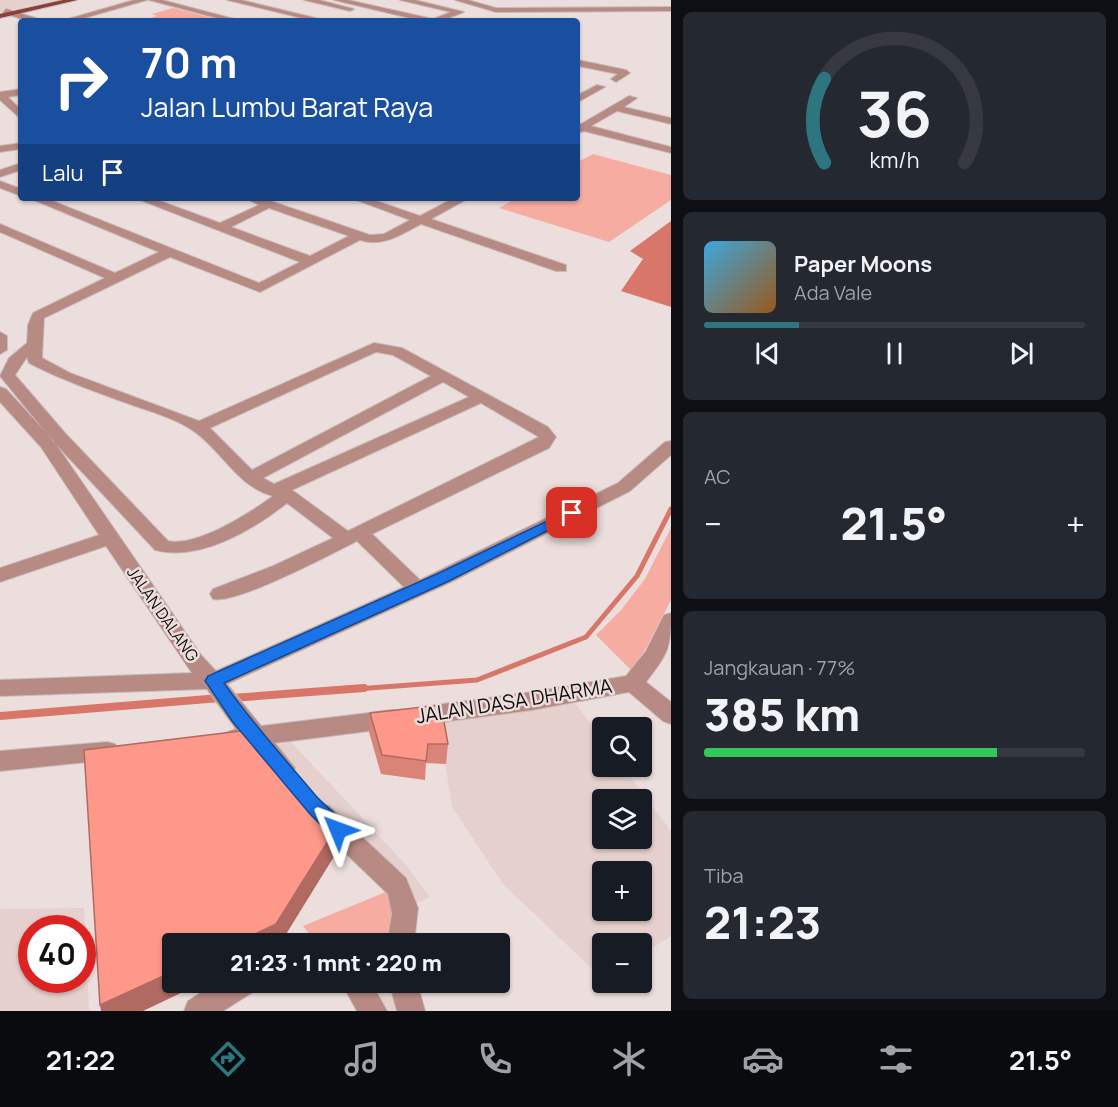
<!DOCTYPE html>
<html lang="id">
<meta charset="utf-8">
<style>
body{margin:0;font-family:Manrope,sans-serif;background:#242831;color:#f1f3f6;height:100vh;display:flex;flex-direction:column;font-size:22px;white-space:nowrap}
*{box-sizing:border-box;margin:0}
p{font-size:20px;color:#9ea1a6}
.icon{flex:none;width:33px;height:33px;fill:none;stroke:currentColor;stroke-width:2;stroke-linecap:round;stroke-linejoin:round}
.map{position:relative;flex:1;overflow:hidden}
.side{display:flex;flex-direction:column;gap:12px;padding:12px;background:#0d0f14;width:447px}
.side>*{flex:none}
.top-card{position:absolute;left:18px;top:18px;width:562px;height:183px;border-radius:6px;box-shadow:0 2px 4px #0004;background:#1a4fa0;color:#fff;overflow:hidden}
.tools{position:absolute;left:592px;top:717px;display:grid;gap:12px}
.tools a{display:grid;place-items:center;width:60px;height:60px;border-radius:6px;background:#171b24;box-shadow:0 2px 4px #0004;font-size:30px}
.speed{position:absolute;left:18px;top:915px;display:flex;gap:12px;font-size:30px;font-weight:700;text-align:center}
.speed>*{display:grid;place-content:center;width:78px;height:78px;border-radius:50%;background:#171b24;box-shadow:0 2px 4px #0004;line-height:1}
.speed .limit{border:9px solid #d22;background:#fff;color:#111}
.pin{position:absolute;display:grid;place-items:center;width:51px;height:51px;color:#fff;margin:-26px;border-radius:12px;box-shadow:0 3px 9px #0006}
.me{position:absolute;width:66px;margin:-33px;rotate:314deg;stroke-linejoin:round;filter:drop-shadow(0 0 4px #0008)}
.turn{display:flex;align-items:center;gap:21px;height:126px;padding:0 24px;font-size:27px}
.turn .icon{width:78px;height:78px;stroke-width:2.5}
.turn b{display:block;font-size:42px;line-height:51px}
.then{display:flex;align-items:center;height:57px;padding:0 24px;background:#0003;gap:12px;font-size:22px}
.big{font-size:45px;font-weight:800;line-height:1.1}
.side .card{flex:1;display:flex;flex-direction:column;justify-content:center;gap:9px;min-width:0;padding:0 21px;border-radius:9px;background:#242831}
.side .dial{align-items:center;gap:0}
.dial svg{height:156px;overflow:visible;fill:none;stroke:#363941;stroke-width:7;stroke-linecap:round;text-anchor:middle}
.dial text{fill:#f1f3f6;stroke:none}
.song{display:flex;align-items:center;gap:18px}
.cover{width:72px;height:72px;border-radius:9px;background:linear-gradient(135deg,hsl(200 70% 55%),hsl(30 70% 35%))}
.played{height:6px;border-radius:3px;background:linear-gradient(90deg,#2d757f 25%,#363941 25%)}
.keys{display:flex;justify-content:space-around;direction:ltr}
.heat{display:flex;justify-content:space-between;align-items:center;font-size:33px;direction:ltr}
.charge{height:9px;border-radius:4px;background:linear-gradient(90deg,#34c759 77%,#363941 0)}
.trip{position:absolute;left:162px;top:933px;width:348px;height:60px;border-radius:6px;background:#171b24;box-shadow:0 2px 4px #0004;font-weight:800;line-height:60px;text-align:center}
.tabs{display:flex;height:96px;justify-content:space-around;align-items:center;background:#090b0e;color:#9ea1a6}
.tabs .icon{width:42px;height:42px}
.tabs .active{color:#2d757f}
.tabs b{font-size:27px;color:#f1f3f6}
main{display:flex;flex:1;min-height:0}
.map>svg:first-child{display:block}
.built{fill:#e5d0cd;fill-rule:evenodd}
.green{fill:#f6aca1}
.water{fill:#d8766a}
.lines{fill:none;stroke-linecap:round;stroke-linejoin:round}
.stream-far1{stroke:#d8766a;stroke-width:5}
.stream{stroke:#d8766a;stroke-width:8}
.minor-casing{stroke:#c8bdbb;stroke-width:2}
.major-casing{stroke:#c8bdbb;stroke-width:2}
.minor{fill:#b78a83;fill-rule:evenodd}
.major{fill:#8b3f36;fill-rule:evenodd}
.wall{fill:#da8377}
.shaded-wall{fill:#b16a61}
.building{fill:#fd988a;stroke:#b16a61;stroke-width:1.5}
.route{fill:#1a73e8;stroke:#114b97;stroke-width:1.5}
.labels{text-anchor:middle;stroke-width:5;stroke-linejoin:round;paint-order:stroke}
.street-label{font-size:16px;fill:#110d0c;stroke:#ebdedc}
.near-street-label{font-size:20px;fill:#110d0c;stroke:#ebdedc}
</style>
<main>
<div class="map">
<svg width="671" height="1011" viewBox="0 0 671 1011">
<rect width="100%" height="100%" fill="#ebdedc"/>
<path class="built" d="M 0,0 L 57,0 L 0,12 Z
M 575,703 L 603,740 L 603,766 L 623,767 L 671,831 L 671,936 L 642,954 L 642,944 L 603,944 L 602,978 L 503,884 L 452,807 L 439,722 ZM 603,800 L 642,800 L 642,838 L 603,838 ZM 603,872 L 642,872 L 642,910 L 603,910 Z
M 291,742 L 406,865 L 430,897 L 410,906 L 322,809 L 271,746 Z
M 84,908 L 89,1011 L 0,1011 L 0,909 ZM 82,928 L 82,980 L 32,980 L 32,928 Z
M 361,983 L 395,983 L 405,1011 L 378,1011 Z"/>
<path class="green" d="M 173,8 L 224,21 L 144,20 L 157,16 L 152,14 Z
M 593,154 L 671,175 L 671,200 L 609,242 L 499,208 L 516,198 L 578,198 L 578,162 Z
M 671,528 L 671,600 L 646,648 L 631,670 L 596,635 L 621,610 L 645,579 Z
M 393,889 L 394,943 L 317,943 L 303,926 Z"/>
<path class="water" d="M 671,221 L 671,307 L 621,291 L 643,259 L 630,251 Z"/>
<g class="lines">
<path class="stream-far1" d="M 343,690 L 477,680 L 586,637 L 637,576 L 671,509"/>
<path class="stream" d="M 232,698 L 364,688
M 0,716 L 220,698"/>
<defs>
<path id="minor" d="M 134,0 L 147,0 L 74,21 L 61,21 Z
M 149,0 L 162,0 L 242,21 L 228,21 Z
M 227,0 L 241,0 L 328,21 L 314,21 Z
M 304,0 L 319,0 L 354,9 L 350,11 Z
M 334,0 L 348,0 L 433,19 L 451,12 L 400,0 L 415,0 L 464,12 L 441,21 L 422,21 Z
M 455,0 L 468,0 L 496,8 L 671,7 L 671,11 L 496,12 Z
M 6,9 L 39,19 L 40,21 L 28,21 L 3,13 Z
M 578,60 L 626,70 L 630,73 L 616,82 L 611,79 L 618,74 L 578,66 Z
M 597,85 L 605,87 L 578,102 L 578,95 Z
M 21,89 L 21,95 L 8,97 L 21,110 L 21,119 L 0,100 L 0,92 Z
M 629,96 L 637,98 L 624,107 L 671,118 L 671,124 L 617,111 L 591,126 L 671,147 L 671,153 L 584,131 L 578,133 L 578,123 L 581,124 Z
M 21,143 L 21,149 L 0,152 L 0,146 Z
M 21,163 L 21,170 L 0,177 L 0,170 Z
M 0,181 L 21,189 L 21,196 L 0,188 Z
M 29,198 L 45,198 L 259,283 L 300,262 L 135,198 L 152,198 L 220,223 L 259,205 L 245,198 L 262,198 L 370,235 L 384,234 L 410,220 L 351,198 L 368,198 L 420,216 L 454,198 L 469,198 L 431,219 L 566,265 L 566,271 L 556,271 L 421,224 C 402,234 382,248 360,240 L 260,292 L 170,257 L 44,318 L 42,358 L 70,373 L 199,421 L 374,343 L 402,348 L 548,427 L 556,437 L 549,448 L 372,534 L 420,580 L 618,483 L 665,442 L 671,441 L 671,455 L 630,491 L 451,582 L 227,684 L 261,726 L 393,710 L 401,713 L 404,719 L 401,725 L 393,728 L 275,743 L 295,768 L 291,775 C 272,781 261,759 250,746 L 233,748 L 225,745 L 222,739 L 225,733 L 236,729 L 207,689 L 0,696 L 0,680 L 192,673 L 106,546 L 0,582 L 0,568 L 99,535 L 41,447 L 0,402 L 0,387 L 6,389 L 53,440 L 201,655 L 216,671 L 404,587 L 357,541 C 332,554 235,605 213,599 L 210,594 L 213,589 L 273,566 L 333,538 L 287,503 C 253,530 199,562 155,550 L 53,441 L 0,376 L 9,358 L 27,343 L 28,325 L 33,313 L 105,278 L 0,232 L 0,224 L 115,273 L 159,252 ZM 269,208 L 349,236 L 310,256 L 231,227 ZM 376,352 L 393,355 L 431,376 L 252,470 L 210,428 ZM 27,357 L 29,363 C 62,380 96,392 132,405 C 152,412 174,418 192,430 C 221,449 237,487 273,496 C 250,513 197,547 168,541 L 65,433 L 15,375 ZM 443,382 L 469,397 L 274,484 L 263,478 ZM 481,403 L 539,437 L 348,531 L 292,490 Z
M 0,332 L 7,336 L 7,350 L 0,354 Z
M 671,613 C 671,649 668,653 646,682 L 671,702 L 671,724 L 663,721 L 629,692 L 532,710 L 420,725 L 412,722 L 409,716 L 412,710 L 420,707 L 532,692 L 626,676 L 646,651 L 664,615 Z
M 107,742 L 115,744 L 119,751 L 115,758 L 107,760 L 0,771 L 0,751 Z
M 320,803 L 329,806 L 406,878 L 418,908 L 414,944 L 387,944 L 392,914 L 388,894 L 311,820 L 308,813 L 311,806 Z
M 217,982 L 257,982 L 253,992 L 223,1011 L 184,1011 L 188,1001 Z
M 341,982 L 371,982 L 387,1011 L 357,1011 Z
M 389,982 L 417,982 L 425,1011 L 397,1011 Z"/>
<path id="major" d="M 63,0 L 77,0 L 0,18 L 0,14 Z"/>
</defs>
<use href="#minor" class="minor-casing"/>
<use href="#major" class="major-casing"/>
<use href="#minor" class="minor"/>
<use href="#major" class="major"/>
</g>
<path class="wall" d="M 370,713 L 448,744 L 446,764 L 426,763 L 425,780 L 381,774 L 369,732 Z"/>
<path class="shaded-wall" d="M 338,825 L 338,850 L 280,944 L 234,944 Z
M 172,972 L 172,982 L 204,982 L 143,1011 L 101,1011 L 100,1005 Z"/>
<path class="building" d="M 441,705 L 448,744 L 428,744 L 426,761 L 382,755 L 370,713 Z
M 249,730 L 338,825 L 276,924 L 234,944 L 172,944 L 172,972 L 100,1005 L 84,750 Z"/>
<path class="route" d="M 572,509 L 576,510 L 576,516 L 449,581 L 224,683 C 252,723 285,759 316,796 C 326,807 341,817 348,830 L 345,836 L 338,838 L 332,836 L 310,814 L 232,721 L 208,685 L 205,681 L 208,676 L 439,573 Z"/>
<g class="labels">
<g class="street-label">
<text transform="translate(163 614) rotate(55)" y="6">JALAN DALANG</text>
</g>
<g class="near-street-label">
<text transform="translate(514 701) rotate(-9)" y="7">JALAN DASA DHARMA</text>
</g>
</g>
</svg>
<div class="tools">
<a><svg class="icon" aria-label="search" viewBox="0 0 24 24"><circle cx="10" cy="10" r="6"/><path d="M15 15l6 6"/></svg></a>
<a><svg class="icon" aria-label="layers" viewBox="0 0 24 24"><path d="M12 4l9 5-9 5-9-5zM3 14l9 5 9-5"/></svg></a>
<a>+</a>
<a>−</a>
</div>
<div class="speed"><div class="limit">40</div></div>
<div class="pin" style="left:572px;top:513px;background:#d93025"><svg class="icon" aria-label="arrive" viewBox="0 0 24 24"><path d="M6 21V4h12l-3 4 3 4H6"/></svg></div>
<svg class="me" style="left:338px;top:830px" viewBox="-20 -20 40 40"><path d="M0-17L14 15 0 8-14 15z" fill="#1a73e8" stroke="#fff" stroke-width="4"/></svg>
<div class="trip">21:23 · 1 mnt · 220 m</div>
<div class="top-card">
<div class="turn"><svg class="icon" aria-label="right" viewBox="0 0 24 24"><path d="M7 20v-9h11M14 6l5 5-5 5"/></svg><div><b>70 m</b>Jalan Lumbu Barat Raya</div></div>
<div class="then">Lalu<svg class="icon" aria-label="arrive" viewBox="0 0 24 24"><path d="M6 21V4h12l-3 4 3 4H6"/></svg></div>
</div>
</div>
<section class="side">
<div class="card dial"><svg viewBox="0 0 100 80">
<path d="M14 69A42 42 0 1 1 86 69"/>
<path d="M14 69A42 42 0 0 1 14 26" stroke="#2d757f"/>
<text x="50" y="56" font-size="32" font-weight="700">36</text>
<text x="50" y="72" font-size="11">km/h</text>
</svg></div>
<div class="card">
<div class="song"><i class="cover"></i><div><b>Paper Moons</b><p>Ada Vale</p></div></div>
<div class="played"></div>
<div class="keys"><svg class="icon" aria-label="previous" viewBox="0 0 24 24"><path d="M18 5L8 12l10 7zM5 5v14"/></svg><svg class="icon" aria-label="pause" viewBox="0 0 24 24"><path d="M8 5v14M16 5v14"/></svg><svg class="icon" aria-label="next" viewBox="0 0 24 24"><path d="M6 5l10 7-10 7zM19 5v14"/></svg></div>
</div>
<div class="card"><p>AC</p>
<div class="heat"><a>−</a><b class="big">21.5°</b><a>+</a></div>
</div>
<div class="card"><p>Jangkauan · 77%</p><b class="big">385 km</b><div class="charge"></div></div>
<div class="card"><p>Tiba</p><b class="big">21:23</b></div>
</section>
</main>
<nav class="tabs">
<b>21:22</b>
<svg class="icon active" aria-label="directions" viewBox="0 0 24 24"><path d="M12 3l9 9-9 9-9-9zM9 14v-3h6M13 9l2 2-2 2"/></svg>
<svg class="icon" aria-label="music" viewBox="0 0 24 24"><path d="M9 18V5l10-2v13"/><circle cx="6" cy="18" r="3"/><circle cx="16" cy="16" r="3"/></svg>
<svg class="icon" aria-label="phone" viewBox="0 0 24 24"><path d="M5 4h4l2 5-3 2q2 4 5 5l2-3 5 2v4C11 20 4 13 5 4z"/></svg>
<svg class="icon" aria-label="climate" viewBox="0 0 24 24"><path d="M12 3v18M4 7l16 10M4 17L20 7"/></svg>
<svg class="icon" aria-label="car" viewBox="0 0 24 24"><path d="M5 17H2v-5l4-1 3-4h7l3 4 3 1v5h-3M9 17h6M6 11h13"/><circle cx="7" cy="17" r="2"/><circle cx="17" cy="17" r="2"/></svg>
<svg class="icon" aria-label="filters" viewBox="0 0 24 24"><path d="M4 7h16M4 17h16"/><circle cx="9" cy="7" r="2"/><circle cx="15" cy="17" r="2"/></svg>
<b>21.5°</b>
</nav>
